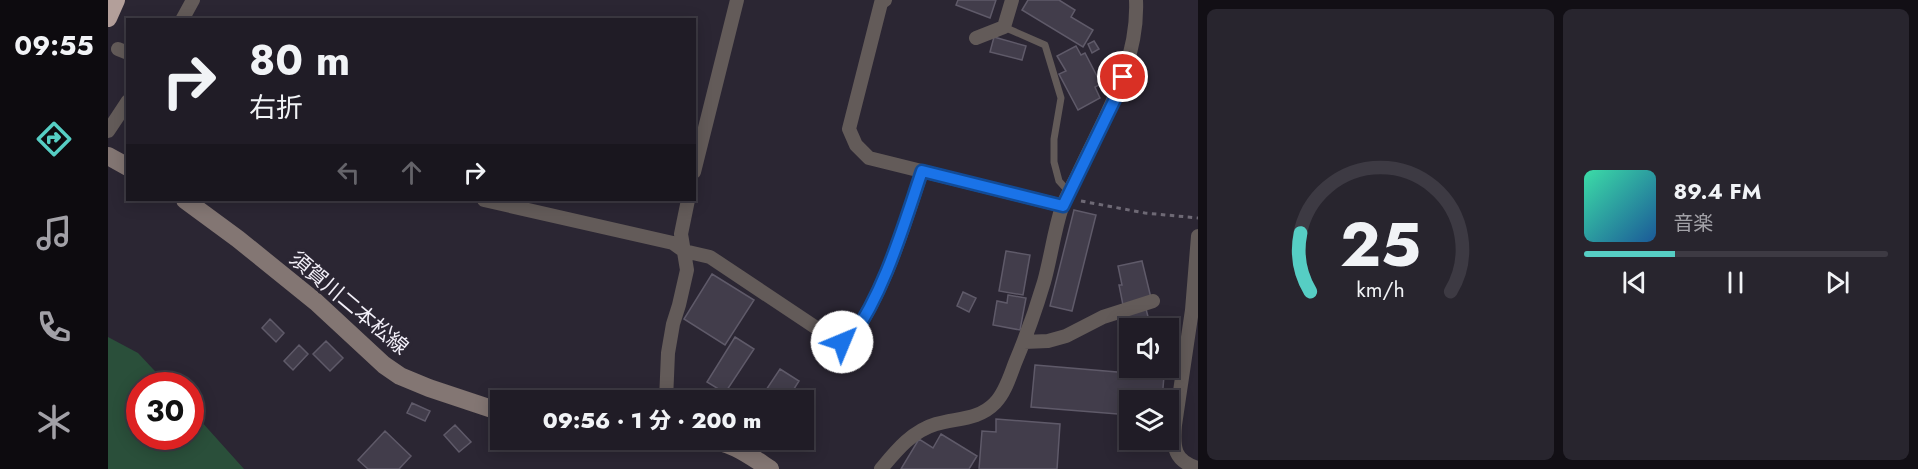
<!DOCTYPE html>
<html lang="ja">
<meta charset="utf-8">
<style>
body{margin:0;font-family:Jost,"Noto Sans JP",sans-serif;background:#28252e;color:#f1f3f6;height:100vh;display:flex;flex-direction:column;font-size:22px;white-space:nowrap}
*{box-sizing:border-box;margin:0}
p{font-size:20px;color:#a2a1a7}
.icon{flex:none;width:33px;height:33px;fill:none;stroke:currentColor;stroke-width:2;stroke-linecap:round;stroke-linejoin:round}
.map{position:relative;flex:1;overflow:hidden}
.panel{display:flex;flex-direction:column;gap:9px;padding:9px;background:#120f15;width:720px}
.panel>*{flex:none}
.top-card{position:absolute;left:18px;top:18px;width:570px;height:183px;border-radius:0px;box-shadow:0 3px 15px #0003,0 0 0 2px #3d3a43;background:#201c26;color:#f1f3f6;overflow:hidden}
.controls{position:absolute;left:1011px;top:318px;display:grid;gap:12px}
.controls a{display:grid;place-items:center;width:60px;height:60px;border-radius:0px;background:#201c26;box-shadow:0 3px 15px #0003,0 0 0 2px #3d3a43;font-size:30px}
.speed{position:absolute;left:18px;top:372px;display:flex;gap:12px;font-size:30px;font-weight:700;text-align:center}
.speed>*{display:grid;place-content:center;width:78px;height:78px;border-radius:50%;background:#201c26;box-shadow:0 3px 15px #0003,0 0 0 2px #3d3a43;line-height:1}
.speed .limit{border:9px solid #d22;background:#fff;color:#111}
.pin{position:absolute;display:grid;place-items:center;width:51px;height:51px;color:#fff;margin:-26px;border:3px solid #fff;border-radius:50%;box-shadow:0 2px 6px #0007}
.me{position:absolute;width:66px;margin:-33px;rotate:45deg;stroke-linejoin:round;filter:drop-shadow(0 0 4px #0008)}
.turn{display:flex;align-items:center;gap:21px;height:126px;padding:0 24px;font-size:27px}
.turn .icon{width:78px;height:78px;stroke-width:2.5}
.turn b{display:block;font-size:42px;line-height:51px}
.lanes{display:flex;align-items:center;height:57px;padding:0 24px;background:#0003;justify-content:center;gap:30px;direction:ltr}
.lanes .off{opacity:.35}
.panel .card{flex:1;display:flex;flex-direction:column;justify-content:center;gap:9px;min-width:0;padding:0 21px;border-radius:9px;background:#28252e}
.panel .dial{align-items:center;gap:0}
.dial svg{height:156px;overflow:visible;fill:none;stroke:#3d3a43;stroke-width:7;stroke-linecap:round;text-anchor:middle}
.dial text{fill:#f1f3f6;stroke:none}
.song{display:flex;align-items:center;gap:18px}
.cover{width:72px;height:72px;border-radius:9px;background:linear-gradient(135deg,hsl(160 70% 55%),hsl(210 70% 35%))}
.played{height:6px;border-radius:3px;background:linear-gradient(90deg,#56cec4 30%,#3d3a43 30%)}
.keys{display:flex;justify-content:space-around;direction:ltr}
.panel .tiles{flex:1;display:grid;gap:9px;grid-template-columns:repeat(2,1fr)}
.trip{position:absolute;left:382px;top:390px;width:324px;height:60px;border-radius:0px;background:#201c26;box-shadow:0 3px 15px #0003,0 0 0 2px #3d3a43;font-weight:800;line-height:60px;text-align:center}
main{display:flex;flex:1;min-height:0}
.dock{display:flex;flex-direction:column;width:108px;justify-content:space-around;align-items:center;background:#0d0b0f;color:#a2a1a7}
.dock .icon{width:42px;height:42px}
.dock .current{color:#56cec4}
.dock b{font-size:27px;color:#f1f3f6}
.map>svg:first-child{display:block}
.green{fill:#2a4f3a}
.building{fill:#423d4b;stroke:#5f5a69;stroke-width:1.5}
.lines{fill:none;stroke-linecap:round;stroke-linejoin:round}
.path{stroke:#6e6975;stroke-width:3;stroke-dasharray:4.5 4.5;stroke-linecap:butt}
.lane{stroke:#635b59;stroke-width:7}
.street{stroke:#635b59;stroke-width:14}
.secondary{stroke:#837673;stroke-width:18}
.highway{stroke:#b39f9a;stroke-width:18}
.route-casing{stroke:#114b97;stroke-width:15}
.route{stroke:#1a73e8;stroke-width:10}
.labels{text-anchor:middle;stroke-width:6;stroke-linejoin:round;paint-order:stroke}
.street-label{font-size:21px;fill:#f2eff8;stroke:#2b2633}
</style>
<main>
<nav class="dock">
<b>09:55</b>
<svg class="icon current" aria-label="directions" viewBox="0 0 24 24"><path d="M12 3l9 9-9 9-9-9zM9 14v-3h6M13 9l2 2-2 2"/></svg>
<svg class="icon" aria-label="music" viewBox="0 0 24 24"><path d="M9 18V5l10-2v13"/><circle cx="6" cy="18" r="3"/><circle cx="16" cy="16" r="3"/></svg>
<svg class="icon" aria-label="phone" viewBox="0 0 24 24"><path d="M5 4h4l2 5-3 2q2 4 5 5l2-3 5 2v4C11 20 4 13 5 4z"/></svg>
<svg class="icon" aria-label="climate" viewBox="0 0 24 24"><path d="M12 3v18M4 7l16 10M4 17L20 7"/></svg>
</nav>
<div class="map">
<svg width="1090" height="469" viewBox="0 0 1090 469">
<rect width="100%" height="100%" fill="#2b2633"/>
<path class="green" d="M 0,337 L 30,353 L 60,385 L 32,386 L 32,436 L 82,436 L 83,410 L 136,469 L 0,469 Z"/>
<path class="building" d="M 850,0 L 888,0 L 882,18 L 848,5 Z
M 920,0 L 951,0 L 967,10 L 963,17 L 985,30 L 975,47 L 914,10 Z
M 886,37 L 918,46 L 914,60 L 882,52 Z
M 986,41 L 991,49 L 984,53 L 980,44 Z
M 968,46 L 973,55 L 977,53 L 993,84 L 987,87 L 992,98 L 970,110 L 951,74 L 958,71 L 949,56 Z
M 966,210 L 988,215 L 964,311 L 942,306 Z
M 898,251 L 922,255 L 915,295 L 891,291 Z
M 1034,261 L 1043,298 L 1015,305 L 1011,285 L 1014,285 L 1010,266 Z
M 604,274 L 646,300 L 617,345 L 576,319 Z
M 855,292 L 868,298 L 861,312 L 849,306 Z
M 900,295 L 918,298 L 912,330 L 885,325 L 889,301 L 899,303 Z
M 1038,309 L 1043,328 L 1022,328 L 1022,340 L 1017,342 L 1010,316 Z
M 162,319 L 176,333 L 168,342 L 154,328 Z
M 627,337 L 646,349 L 617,393 L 599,382 Z
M 218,341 L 235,358 L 222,371 L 205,354 Z
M 191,345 L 200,354 L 185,370 L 176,361 Z
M 927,365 L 1056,376 L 1054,400 L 1022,400 L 1022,415 L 923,407 Z
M 672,369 L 691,381 L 679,400 L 667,400 L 656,393 Z
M 304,403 L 322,411 L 317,421 L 299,413 Z
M 888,419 L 952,424 L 949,469 L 871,469 L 874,431 L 888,432 Z
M 347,425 L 363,442 L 351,452 L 336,435 Z
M 277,431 L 303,456 L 291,469 L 260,469 L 250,460 Z
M 833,434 L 869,456 L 861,469 L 793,469 L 811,439 L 825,448 Z"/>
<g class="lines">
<path class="path" d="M 973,201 L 1037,213 L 1090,218"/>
<path class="lane" d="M 896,27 L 937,45 L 953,98 L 946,139 L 946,162 L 951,181 L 961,192"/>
<path class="street" d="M 777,0 L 773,3 L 741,129 L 748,145 L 761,158 L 955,206
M 74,20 L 85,0
M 868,38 L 896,27 L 904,0
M 10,49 L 20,53
M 0,131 L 20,101
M 586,172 L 629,0
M 376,200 L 565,243 L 576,251 L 602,257 L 725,339 L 734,342 L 742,340 C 776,292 796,227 814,171
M 1090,236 L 1084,310 L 1067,425 C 1065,448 1066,461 1090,468
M 916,342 L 940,341 L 958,336 L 995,317 L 1045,301
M 558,400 L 560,353 L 565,324 L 571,305 L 579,270 L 573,234 L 580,200
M 773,469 C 788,451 804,431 828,424 C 848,418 871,420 887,403 C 897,393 902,376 907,363 C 918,337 928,309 936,282 C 943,257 946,231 954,207 C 958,196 965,185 970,174 C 995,119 1031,64 1028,0"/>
<path class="secondary" d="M 0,156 L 20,167
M 77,200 L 130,239 L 208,302 L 276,365 L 292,376 L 321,388 L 393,412
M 597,440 C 623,441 641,455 662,469"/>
<path class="highway" d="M 0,18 L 8,0"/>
</g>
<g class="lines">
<defs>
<path id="route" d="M 734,342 L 742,340 C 777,291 795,227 814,171 L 955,206 L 1009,95 L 1015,77"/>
</defs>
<use href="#route" class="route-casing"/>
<use href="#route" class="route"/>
</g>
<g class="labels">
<g class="street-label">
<text transform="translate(241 303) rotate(40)" y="7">須賀川二本松線</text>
</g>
</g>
</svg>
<div class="controls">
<a><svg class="icon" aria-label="sound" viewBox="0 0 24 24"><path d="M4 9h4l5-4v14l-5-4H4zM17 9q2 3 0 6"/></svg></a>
<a><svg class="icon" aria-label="layers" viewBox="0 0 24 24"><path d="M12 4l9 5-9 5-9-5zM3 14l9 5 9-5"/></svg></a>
</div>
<div class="speed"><div class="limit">30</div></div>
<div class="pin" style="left:1015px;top:77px;background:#d93025"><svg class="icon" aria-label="arrive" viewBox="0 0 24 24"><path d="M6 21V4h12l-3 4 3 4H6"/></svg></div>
<svg class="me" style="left:734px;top:342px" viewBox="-20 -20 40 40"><circle r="19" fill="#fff"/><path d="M0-13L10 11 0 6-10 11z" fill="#1a73e8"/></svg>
<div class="trip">09:56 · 1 分 · 200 m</div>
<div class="top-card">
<div class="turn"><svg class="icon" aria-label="right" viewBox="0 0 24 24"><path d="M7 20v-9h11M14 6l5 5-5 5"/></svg><div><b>80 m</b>右折</div></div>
<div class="lanes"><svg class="icon off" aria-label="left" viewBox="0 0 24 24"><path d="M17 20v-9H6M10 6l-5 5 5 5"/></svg><svg class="icon off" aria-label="ahead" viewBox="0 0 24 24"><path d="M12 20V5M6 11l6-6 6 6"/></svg><svg class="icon" aria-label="right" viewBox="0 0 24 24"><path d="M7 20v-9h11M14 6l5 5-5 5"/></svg></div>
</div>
</div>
<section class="panel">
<div class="tiles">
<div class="card dial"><svg viewBox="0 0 100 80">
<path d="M14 69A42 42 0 1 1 86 69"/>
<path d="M14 69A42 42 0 0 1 9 39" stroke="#56cec4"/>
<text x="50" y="56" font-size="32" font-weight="700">25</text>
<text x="50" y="72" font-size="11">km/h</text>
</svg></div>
<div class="card">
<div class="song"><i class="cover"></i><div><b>89.4 FM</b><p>音楽</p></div></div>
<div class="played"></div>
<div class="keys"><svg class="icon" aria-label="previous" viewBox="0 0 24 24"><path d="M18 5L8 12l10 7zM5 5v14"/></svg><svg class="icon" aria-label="pause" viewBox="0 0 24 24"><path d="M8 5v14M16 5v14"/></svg><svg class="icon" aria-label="next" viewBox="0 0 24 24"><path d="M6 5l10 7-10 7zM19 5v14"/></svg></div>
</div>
</div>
</section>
</main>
